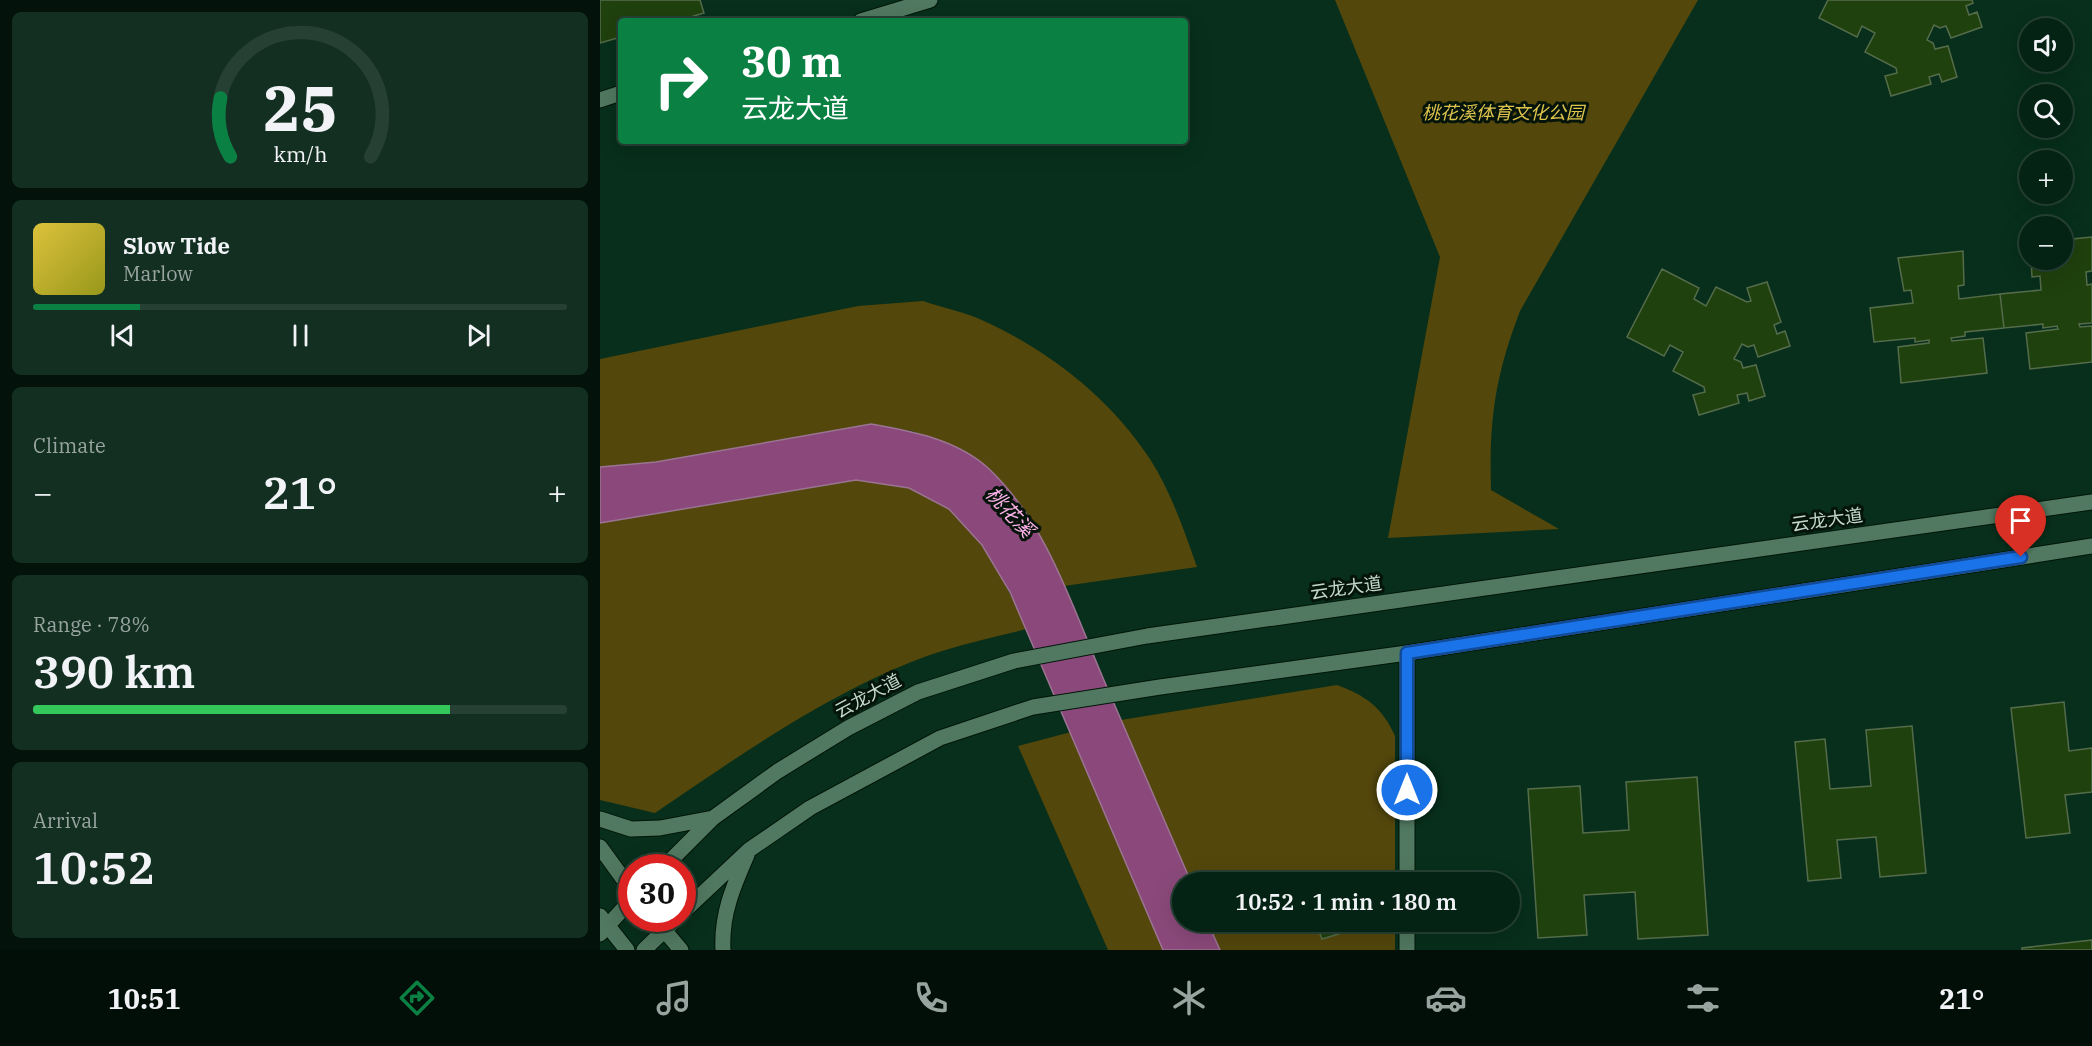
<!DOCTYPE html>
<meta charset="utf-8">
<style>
body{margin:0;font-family:"IBM Plex Serif","Noto Sans SC",serif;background:#132f22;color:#f1f3f6;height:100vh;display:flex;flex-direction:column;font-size:22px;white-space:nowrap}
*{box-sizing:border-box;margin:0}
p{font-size:20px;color:#97a4a0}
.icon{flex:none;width:33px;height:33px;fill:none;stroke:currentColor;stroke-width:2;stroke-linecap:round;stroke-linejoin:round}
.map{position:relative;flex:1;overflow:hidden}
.details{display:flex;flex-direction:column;gap:12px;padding:12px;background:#03130b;width:600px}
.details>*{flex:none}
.banner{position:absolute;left:18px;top:18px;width:570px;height:126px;border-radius:6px;box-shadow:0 6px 24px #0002,0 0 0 2px #264034;background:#0b8043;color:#fff;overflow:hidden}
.fabs{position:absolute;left:1419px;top:18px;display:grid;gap:12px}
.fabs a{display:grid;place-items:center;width:54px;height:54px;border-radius:50%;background:#052314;box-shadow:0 6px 24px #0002,0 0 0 2px #264034;font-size:30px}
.speed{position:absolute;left:18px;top:854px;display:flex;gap:12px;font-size:30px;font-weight:700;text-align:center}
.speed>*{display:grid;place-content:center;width:78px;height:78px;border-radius:50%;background:#052314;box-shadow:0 6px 24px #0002,0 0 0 2px #264034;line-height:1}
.speed .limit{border:9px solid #d22;background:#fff;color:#111}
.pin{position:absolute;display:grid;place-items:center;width:51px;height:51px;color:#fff;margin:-62px -26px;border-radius:50% 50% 50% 0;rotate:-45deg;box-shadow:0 0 6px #0007}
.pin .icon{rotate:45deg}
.me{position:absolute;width:66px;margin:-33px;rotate:0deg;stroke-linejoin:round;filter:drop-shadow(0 0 4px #0008)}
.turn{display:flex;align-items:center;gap:21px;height:126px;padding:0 24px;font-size:27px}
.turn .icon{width:78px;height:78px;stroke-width:2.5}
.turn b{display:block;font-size:42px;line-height:51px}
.big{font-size:45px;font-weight:600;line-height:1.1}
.details .tile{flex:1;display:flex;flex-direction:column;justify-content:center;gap:9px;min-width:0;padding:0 21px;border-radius:9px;background:#132f22}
.details .dial{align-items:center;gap:0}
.dial svg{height:156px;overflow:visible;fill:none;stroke:#264034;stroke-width:7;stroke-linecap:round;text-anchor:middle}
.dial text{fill:#f1f3f6;stroke:none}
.song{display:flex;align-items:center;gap:18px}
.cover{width:72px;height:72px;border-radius:9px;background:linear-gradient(135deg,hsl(50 70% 55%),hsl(60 70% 35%))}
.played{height:6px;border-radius:3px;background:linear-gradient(90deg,#0b8043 20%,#264034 20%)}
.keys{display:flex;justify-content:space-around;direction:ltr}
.heat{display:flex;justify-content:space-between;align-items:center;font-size:33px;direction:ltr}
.charge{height:9px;border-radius:4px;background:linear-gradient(90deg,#34c759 78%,#264034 0)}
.trip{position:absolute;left:572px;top:872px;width:348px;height:60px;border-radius:30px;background:#052314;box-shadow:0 6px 24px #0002,0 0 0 2px #264034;font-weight:600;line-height:60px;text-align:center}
.dock{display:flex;height:96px;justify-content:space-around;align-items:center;background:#020e08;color:#97a4a0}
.dock .icon{width:42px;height:42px}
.dock .current{color:#0b8043}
.dock b{font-size:27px;color:#f1f3f6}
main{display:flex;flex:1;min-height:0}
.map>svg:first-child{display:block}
.green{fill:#53470c}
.water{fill:#8a497a;stroke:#9b7492;stroke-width:1.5}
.building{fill:#1f410d;stroke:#556c4b;stroke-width:1.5}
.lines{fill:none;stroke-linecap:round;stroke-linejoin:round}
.minor-casing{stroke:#001608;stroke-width:17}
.secondary-casing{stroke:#001608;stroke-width:17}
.minor{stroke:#517860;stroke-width:15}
.secondary{stroke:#517860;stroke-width:15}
.route-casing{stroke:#114b97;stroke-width:15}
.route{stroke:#1a73e8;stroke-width:10}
.labels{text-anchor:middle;stroke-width:6;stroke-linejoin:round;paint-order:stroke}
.park-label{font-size:18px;font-style:italic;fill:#dec44d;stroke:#05140b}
.street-label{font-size:18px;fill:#c4d8cb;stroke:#05140b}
.water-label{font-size:20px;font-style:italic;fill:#fcb1e7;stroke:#05140b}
</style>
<main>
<section class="details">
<div class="tile dial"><svg viewBox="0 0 100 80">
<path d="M14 69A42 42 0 1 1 86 69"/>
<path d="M14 69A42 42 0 0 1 9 39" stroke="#0b8043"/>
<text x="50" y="56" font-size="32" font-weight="700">25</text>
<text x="50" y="72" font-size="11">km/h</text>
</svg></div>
<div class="tile">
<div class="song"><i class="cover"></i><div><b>Slow Tide</b><p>Marlow</p></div></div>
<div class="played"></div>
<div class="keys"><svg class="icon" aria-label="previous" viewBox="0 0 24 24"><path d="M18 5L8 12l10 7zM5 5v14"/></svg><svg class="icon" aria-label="pause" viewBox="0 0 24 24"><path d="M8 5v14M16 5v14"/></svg><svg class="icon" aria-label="next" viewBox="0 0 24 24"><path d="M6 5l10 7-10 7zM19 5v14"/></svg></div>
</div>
<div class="tile"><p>Climate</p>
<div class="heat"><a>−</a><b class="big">21°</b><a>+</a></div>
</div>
<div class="tile"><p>Range · 78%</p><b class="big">390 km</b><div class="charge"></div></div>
<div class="tile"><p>Arrival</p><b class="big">10:52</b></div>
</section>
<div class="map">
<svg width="1492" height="950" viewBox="0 0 1492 950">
<rect width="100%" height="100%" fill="#072f1b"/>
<path class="green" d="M 735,0 L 1098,0 L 920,311 C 895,377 889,419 891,490 L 959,529 L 788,538 L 840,257 Z
M 323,301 C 343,308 365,312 384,321 C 450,351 510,398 550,459 C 571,492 584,530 597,567 L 464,586 L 427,513 L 386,467 L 349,444 L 312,431 L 271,424 L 56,462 L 0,467 L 0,359 L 258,306 Z
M 256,480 C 273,483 291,484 307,488 C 368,502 403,578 427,629 C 399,636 370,642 342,651 C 242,683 142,754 55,813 L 0,800 L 0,523 Z
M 737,685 C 765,695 783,708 795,736 L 795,882 L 591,882 L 521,720 Z
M 471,732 L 563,950 L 508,950 L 418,746 Z
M 607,921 L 795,921 L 795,950 L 620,950 Z"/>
<path class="water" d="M 271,424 C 311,431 356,439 388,468 C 447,523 472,606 503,678 C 532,746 562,814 591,882 L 582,882 L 582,921 L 607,921 L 620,950 L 563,950 L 410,592 L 382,545 L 349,509 L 309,488 L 256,480 L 0,523 L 0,467 L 56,462 Z"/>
<path class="building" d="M 0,0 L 100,0 L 104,13 L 77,21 L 21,21 L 21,37 L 0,43 Z
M 1228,0 L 1372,0 L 1373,3 L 1366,6 L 1369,15 L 1377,12 L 1382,27 L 1351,38 L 1346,26 L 1340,28 L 1334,25 L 1327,40 L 1333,43 L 1335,49 L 1348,46 L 1357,77 L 1342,82 L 1339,74 L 1329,77 L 1331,84 L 1291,96 L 1285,76 L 1297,73 L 1296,68 L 1265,52 L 1275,33 L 1262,26 L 1257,37 L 1219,18 Z
M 1492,237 L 1492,271 L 1486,272 L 1487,285 L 1492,284 L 1492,323 L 1479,324 L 1480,327 L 1492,326 L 1492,362 L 1430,369 L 1426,333 L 1458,329 L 1457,326 L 1443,328 L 1443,324 L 1404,328 L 1400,294 L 1441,290 L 1440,276 L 1432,277 L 1431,260 L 1462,260 L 1462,240 Z
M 1363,251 L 1364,285 L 1358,286 L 1359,299 L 1400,294 L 1404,328 L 1365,332 L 1365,336 L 1351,338 L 1352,341 L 1383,338 L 1387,373 L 1301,383 L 1298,347 L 1329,343 L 1329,340 L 1315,342 L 1315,338 L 1274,342 L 1270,308 L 1313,303 L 1311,290 L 1304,291 L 1298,258 Z
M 1062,269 L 1099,288 L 1094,299 L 1106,306 L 1116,287 L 1147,302 L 1151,301 L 1147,288 L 1167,282 L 1181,322 L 1174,325 L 1177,334 L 1185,331 L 1190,346 L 1158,357 L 1154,345 L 1148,347 L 1142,344 L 1134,359 L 1141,362 L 1143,368 L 1156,365 L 1165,396 L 1149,401 L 1147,393 L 1137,395 L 1139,403 L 1099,415 L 1093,395 L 1105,392 L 1104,387 L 1073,371 L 1083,352 L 1070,345 L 1064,356 L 1027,337 Z
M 1464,702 L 1469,751 L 1492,748 L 1492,792 L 1465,795 L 1470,833 L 1426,838 L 1411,708 Z
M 1312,726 L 1326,873 L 1280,877 L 1276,837 L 1237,840 L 1241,878 L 1208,881 L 1195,742 L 1225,739 L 1230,789 L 1271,786 L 1266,730 Z
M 1097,777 L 1108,935 L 1038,939 L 1035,892 L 984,895 L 987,935 L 938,938 L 928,789 L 980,786 L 983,833 L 1029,830 L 1026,782 Z
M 726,873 L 729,882 L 703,882 Z
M 715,921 L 744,921 L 748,931 L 722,939 Z
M 1492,940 L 1492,950 L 1422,950 L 1422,948 Z"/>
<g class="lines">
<defs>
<path id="minor" d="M 261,21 L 330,0
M 0,100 L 21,93
M 807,882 L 807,653
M 807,950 L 807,921"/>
<path id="secondary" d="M 0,819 L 31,829 L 60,828 L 113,818
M 0,847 L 32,891
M 64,867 L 113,818 L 178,771 L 248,728 L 318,692 L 414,661 L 547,636 L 1492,502
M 82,913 L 149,850 L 210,808 L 340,738 L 433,707 L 560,687 L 807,653 L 1492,546
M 0,916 L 27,950
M 54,918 L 81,950
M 0,934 L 32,899
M 44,950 L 77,918
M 123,950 C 121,915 133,887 147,855"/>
</defs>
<use href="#minor" class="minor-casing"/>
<use href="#secondary" class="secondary-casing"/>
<use href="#minor" class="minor"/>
<use href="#secondary" class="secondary"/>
</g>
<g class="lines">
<defs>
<path id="route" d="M 807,790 L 807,653 L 1421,557"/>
</defs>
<use href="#route" class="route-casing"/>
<use href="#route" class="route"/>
</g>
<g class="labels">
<g class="park-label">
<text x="903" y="119">桃花溪体育文化公园</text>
</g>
<g class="street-label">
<text transform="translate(1227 520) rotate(-8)" y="6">云龙大道</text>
<text transform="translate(746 588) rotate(-8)" y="6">云龙大道</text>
<text transform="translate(268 696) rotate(-28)" y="6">云龙大道</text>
</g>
<g class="water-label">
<text transform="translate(410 512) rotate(47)" y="7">桃花溪</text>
</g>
</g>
</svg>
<div class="fabs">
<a><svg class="icon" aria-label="sound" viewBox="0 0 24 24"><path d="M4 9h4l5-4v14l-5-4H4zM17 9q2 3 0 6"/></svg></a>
<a><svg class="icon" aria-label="search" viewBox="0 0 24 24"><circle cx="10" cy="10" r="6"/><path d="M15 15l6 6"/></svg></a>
<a>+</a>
<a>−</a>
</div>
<div class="speed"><div class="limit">30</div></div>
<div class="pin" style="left:1421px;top:557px;background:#d93025"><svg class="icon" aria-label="arrive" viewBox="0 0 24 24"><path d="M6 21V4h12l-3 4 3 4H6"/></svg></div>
<svg class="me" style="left:807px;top:790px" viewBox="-20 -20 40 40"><circle r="17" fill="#1a73e8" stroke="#fff" stroke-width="3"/><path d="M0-11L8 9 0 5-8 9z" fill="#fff"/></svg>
<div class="trip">10:52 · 1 min · 180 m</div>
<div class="banner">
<div class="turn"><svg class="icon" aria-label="right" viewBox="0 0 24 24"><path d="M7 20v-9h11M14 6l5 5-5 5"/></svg><div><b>30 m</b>云龙大道</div></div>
</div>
</div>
</main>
<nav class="dock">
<b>10:51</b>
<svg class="icon current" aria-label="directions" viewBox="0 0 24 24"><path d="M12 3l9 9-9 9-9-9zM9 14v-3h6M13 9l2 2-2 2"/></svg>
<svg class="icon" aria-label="music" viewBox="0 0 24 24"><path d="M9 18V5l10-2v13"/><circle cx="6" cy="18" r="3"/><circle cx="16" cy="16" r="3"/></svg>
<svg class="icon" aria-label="phone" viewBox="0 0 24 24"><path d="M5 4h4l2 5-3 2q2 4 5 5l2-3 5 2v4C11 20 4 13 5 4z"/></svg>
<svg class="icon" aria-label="climate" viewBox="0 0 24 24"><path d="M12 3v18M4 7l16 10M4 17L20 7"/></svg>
<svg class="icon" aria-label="car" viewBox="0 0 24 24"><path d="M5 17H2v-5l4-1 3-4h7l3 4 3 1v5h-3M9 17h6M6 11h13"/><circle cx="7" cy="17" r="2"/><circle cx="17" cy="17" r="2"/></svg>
<svg class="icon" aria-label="filters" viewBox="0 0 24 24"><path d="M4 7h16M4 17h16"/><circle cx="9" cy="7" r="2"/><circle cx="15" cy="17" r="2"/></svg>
<b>21°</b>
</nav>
